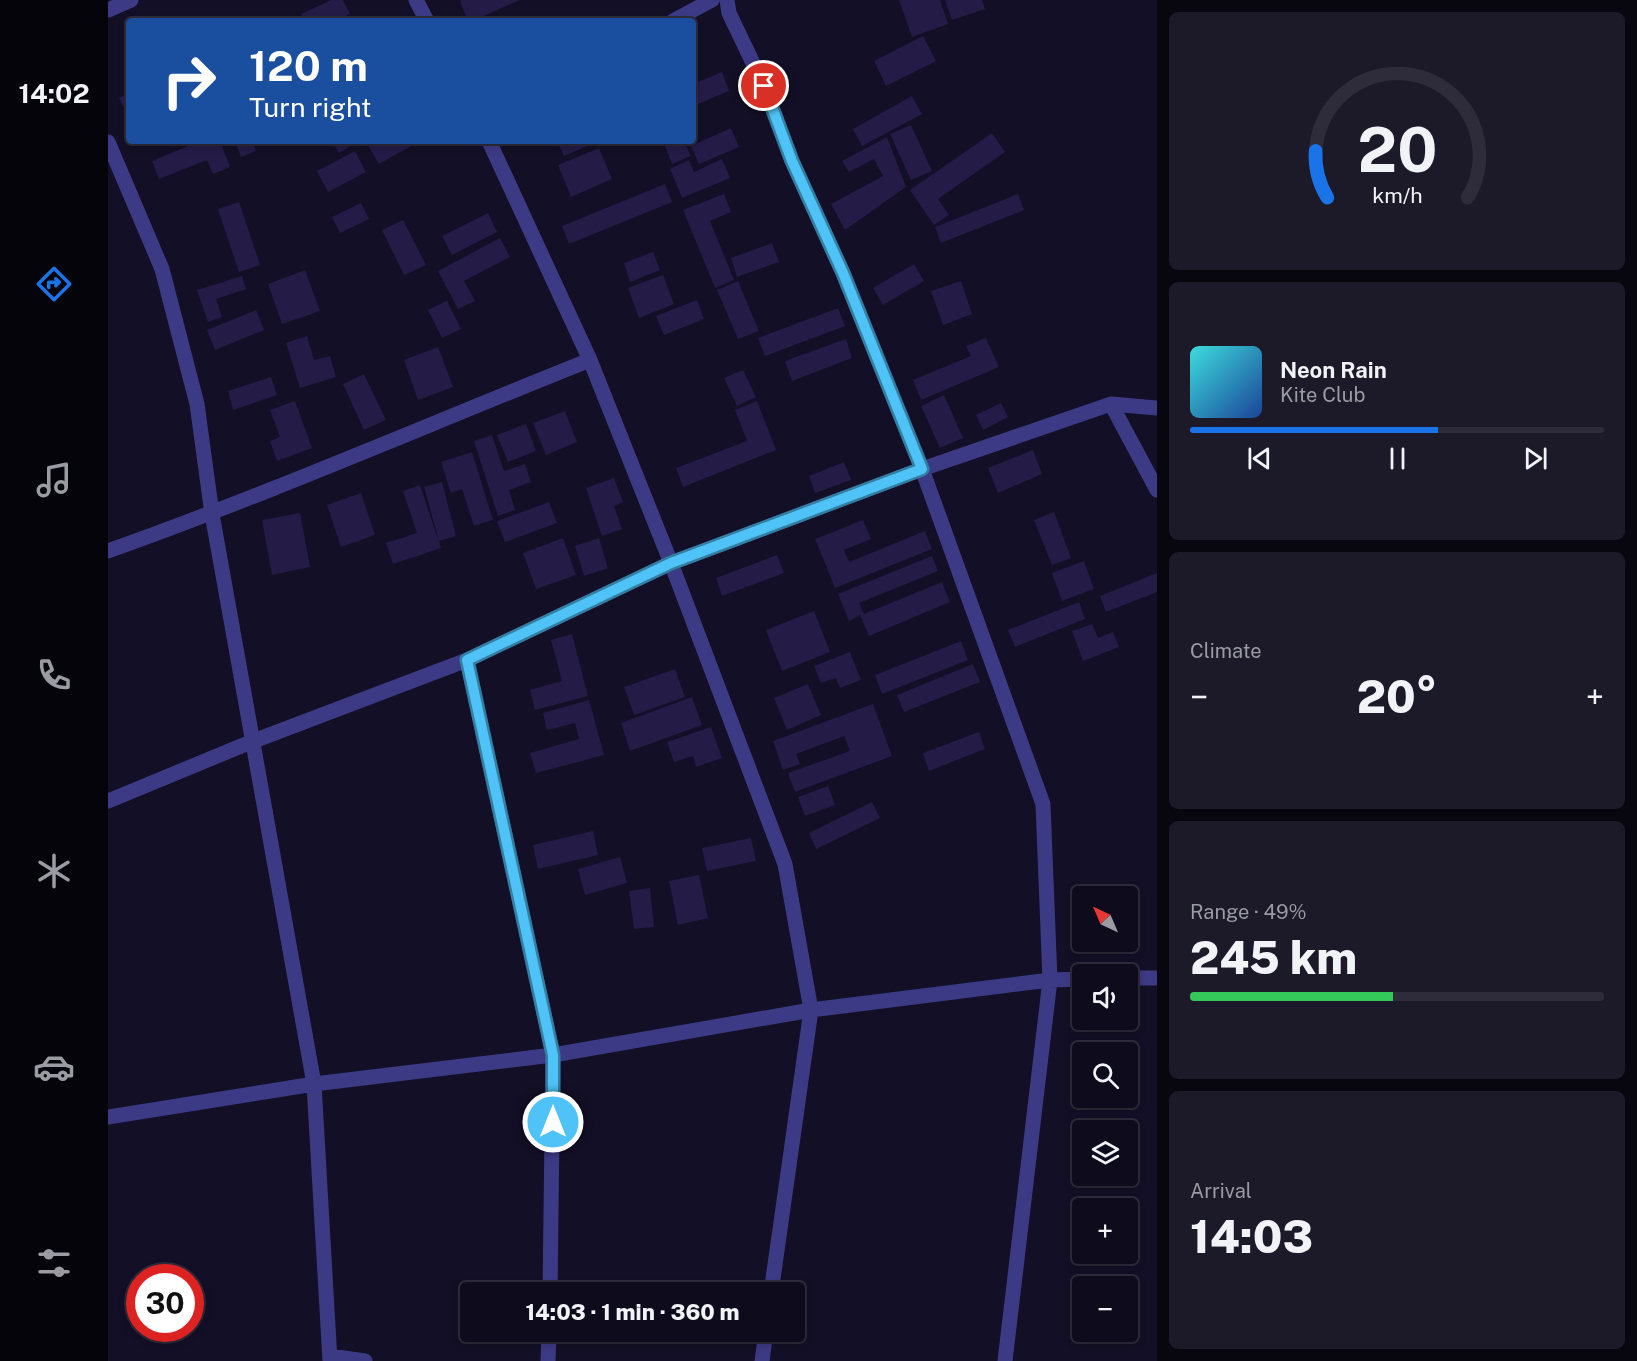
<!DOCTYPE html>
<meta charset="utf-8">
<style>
body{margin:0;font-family:"Public Sans",sans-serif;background:#1c1929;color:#f1f3f6;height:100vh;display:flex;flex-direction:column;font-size:22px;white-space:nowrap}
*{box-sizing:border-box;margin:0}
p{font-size:20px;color:#9b9ba3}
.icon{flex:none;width:33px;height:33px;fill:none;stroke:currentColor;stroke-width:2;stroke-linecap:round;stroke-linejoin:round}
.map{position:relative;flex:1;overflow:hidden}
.drawer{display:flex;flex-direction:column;gap:12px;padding:12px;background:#08060f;width:480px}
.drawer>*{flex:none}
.banner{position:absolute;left:18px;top:18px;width:570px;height:126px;border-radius:6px;box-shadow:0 3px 9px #0003,0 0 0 2px #2e2b3b;background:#1a4fa0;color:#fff;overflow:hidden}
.needle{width:39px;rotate:316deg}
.controls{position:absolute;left:964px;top:886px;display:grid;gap:12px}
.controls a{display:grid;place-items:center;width:66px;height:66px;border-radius:6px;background:#0e0b1c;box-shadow:0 3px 9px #0003,0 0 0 2px #2e2b3b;font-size:30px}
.speed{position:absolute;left:18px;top:1264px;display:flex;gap:12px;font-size:30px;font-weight:700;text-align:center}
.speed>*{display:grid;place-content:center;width:78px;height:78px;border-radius:50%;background:#0e0b1c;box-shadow:0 3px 9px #0003,0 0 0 2px #2e2b3b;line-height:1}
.speed .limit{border:9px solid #d22;background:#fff;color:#111}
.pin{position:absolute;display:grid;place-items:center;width:51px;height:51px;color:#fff;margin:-26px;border:3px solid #fff;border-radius:50%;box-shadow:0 2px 6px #0007}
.me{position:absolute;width:66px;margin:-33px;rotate:0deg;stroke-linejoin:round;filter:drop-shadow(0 0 4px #0008)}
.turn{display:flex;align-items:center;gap:21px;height:126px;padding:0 24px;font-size:27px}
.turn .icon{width:78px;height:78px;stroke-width:2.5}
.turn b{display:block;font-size:42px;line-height:51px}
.big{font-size:45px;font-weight:800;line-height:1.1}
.drawer .card{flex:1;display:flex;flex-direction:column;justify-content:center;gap:9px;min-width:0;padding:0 21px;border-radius:9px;background:#1c1929}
.drawer .dial{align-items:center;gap:0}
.dial svg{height:156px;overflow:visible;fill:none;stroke:#2e2b3b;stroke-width:7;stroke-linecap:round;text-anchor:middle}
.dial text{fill:#f1f3f6;stroke:none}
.song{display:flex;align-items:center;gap:18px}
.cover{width:72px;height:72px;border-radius:9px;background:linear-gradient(135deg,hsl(180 70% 55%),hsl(220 70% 35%))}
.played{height:6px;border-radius:3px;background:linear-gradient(90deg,#1a73e8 60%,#2e2b3b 60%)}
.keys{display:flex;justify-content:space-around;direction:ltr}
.heat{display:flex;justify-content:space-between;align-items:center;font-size:33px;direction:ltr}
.charge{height:9px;border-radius:4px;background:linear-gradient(90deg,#34c759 49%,#2e2b3b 0)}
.trip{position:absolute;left:352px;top:1282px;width:345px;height:60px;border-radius:6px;background:#0e0b1c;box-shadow:0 3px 9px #0003,0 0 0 2px #2e2b3b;font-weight:800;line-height:60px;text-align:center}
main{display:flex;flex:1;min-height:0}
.menu{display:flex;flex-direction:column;width:108px;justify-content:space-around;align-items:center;background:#06040b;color:#9b9ba3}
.menu .icon{width:42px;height:42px}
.menu .current{color:#1a73e8}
.menu b{font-size:27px;color:#f1f3f6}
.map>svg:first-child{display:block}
.building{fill:#241b47}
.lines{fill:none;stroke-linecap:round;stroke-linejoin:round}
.street{stroke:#3d3a85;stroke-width:15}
.route-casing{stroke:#337fa1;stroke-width:15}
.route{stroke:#4fc3f7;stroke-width:10}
</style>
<main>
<nav class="menu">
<b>14:02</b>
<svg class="icon current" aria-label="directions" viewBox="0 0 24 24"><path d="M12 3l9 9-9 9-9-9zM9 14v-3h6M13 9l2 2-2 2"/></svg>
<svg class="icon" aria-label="music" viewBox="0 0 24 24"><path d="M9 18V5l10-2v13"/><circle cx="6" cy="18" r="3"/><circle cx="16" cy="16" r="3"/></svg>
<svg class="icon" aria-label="phone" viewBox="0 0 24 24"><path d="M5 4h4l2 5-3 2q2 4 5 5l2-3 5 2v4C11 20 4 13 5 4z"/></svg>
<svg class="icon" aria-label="climate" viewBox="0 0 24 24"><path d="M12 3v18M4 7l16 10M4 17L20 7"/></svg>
<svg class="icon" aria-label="car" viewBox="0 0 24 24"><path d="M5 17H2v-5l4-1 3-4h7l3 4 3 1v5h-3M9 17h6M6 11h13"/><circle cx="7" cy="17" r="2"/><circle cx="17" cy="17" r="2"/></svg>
<svg class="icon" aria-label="filters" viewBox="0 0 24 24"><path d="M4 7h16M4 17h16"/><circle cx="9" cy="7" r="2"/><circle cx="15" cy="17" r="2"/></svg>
</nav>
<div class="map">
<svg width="1049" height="1361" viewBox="0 0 1049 1361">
<rect width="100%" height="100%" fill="#130f26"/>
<path class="building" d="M 223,0 L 235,0 L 242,14 L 227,21 L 196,21 L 193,14 Z
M 354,0 L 412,0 L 364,21 L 360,21 L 352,1 Z
M 791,0 L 832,0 L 840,24 L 804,37 Z
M 837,0 L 874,0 L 877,9 L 844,20 Z
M 815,36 L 828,61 L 778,86 L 766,61 Z
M 614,72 L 621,91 L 585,106 L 585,84 Z
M 21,93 L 21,119 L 11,98 Z
M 804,96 L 814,114 L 754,146 L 745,129 Z
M 803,125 L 824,171 L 803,180 L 782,134 Z
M 623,128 L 631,147 L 591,164 L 583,146 Z
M 884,133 L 897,152 L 830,199 L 841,215 L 826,225 L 802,190 Z
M 779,137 L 798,187 L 737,230 L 723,204 L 775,176 L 766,159 L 741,172 L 734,161 Z
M 92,141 L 112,141 L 122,167 L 105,174 L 99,160 L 51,179 L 44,161 Z
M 127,141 L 144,141 L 148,151 L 133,157 Z
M 224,141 L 251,141 L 231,153 Z
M 263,141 L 312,141 L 271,164 L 259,144 Z
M 449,141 L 491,141 L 456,156 Z
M 555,141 L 576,141 L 583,156 L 564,164 Z
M 491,148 L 504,179 L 463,197 L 450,165 Z
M 247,151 L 258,172 L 220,192 L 209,171 Z
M 614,159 L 622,178 L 574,198 L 562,169 L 581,160 L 586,172 Z
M 557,184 L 564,202 L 461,244 L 454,226 Z
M 616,194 L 623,212 L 602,221 L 626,280 L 607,288 L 575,210 Z
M 910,194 L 916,210 L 833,243 L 827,227 Z
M 131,202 L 152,265 L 131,272 L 110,209 Z
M 253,203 L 261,219 L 232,233 L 224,217 Z
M 380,213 L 389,232 L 344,255 L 334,236 Z
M 295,220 L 318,265 L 296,275 L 274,230 Z
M 392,238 L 402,257 L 356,281 L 367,301 L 350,309 L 330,271 Z
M 664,243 L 671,262 L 629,277 L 623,258 Z
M 545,252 L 552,270 L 522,282 L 516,263 Z
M 806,264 L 816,281 L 775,305 L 765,288 Z
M 197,270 L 212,311 L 174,324 L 160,284 Z
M 555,275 L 566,304 L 531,318 L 520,288 Z
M 134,276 L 138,289 L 108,299 L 114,317 L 100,322 L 89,290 Z
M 630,281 L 651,331 L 630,339 L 609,290 Z
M 853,281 L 864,314 L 835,325 L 823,291 Z
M 589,300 L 596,319 L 556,335 L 548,316 Z
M 339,301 L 353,329 L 334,338 L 320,310 Z
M 730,308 L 737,326 L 657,356 L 650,338 Z
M 148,310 L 156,330 L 107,350 L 99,330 Z
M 199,336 L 206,360 L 222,356 L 228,377 L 192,388 L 178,343 Z
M 878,338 L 891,367 L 813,400 L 805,380 L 863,356 L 858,346 Z
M 738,339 L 744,358 L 684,381 L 677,361 Z
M 330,347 L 345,387 L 310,400 L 296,360 Z
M 635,370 L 648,397 L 629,406 L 616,378 Z
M 256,374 L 278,420 L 256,430 L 235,384 Z
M 163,377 L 169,395 L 125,410 L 120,391 Z
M 836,395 L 855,438 L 832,448 L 813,406 Z
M 187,401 L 204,448 L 169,461 L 162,441 L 172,437 L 162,410 Z
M 649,401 L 668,450 L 575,487 L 568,468 L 639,441 L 627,410 Z
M 893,403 L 900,417 L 875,430 L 868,415 Z
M 457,411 L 469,442 L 438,455 L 425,423 Z
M 418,424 L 428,451 L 400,462 L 389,435 Z
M 384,435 L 396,471 L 417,464 L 423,482 L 401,490 L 407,510 L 390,516 L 366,441 Z
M 925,450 L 934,474 L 890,493 L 880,468 Z
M 364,452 L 385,520 L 366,526 L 354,489 L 343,493 L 333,462 Z
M 736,462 L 743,480 L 707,493 L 701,476 Z
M 506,478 L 515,502 L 506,506 L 514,529 L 494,536 L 478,488 Z
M 334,482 L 348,536 L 331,541 L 316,487 Z
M 312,485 L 333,548 L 285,564 L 278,543 L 309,533 L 295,491 Z
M 253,493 L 267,535 L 233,547 L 219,505 Z
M 441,502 L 449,523 L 397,542 L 389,521 Z
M 946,512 L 963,558 L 944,565 L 926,520 Z
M 192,513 L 202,567 L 164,575 L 154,520 Z
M 755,520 L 763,539 L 736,550 L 741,562 L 817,531 L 824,549 L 727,588 L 707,539 Z
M 455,538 L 468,575 L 428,589 L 415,553 Z
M 491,538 L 500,568 L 476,576 L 467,546 Z
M 669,555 L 676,573 L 614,596 L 608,578 Z
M 824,556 L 830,571 L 751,603 L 756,614 L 834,582 L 842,602 L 761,636 L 752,615 L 741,621 L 730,594 Z
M 976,561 L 986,589 L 954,601 L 944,573 Z
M 1049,573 L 1049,592 L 998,612 L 992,596 Z
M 971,602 L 977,619 L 907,647 L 900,630 Z
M 706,611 L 722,652 L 674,671 L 658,630 Z
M 984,624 L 990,638 L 1005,632 L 1011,647 L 975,661 L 964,631 Z
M 464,634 L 480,696 L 427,710 L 422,690 L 454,681 L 443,640 Z
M 853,641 L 860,660 L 774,694 L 767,675 Z
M 742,652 L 753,680 L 732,688 L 728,678 L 713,683 L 706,666 Z
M 865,664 L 872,682 L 796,712 L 789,695 Z
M 567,669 L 577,697 L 526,715 L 516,687 Z
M 700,684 L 713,715 L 679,730 L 666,698 Z
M 584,697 L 594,725 L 522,751 L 513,723 Z
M 481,700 L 496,755 L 428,773 L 422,753 L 471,739 L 467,723 L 439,730 L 435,713 Z
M 765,704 L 784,756 L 687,792 L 680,773 L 742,751 L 736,736 L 688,754 L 692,764 L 675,770 L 665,741 Z
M 603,727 L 614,758 L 588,767 L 585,756 L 566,762 L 559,742 Z
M 871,732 L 877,749 L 821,771 L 815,753 Z
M 720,786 L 727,805 L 697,816 L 690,797 Z
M 764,802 L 772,818 L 708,849 L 701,833 Z
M 485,831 L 490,855 L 430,869 L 425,845 Z
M 643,838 L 648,861 L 599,871 L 594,848 Z
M 512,857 L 519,883 L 477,895 L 470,869 Z
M 591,875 L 600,918 L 570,925 L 561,881 Z
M 542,888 L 546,927 L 526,929 L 521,891 Z"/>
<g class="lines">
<path class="street" d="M 308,0 L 319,21
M 619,0 L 621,13 L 656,86 L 684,161 L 735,273 L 814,469 L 935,804 L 942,980 L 897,1361
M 0,10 L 23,0
M 565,21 L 604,0
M 381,141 L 482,360 L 563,563 L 677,864 L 703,1010 L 663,1293
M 0,142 L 54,269 L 89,404 L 104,514 L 206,1084 L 222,1361
M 1003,404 L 1049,408
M 0,551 C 163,493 321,424 482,360
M 359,660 L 445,1055 L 442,1293
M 0,801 L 143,742 L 359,660 L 563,563 L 814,469 L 1003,404 L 1049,490
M 1020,978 L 1049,978
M 0,1117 L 206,1084 L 445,1055 L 703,1010 L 942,980 L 975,979
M 222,1356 L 257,1361
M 440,1361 L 441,1332
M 654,1361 L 658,1332"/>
</g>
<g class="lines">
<defs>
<path id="route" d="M 445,1122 L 445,1055 L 359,660 L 563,563 L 814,469 L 735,273 L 684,161 L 656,86"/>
</defs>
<use href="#route" class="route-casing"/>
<use href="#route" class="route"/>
</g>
</svg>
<div class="controls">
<a><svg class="needle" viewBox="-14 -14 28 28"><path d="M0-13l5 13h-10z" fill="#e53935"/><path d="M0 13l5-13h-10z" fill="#9b9ba3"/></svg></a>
<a><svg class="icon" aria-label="sound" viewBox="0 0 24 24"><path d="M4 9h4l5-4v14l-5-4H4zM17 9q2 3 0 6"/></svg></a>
<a><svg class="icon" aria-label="search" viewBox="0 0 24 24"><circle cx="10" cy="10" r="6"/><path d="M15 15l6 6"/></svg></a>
<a><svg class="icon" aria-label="layers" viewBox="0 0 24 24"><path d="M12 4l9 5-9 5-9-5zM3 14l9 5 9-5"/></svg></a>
<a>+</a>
<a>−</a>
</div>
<div class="speed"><div class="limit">30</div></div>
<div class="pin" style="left:656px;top:86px;background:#d93025"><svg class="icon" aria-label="arrive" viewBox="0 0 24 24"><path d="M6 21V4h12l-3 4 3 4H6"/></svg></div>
<svg class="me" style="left:445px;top:1122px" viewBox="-20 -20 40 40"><circle r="17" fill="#4fc3f7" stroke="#fff" stroke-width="3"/><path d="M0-11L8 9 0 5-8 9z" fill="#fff"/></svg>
<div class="trip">14:03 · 1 min · 360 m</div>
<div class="banner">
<div class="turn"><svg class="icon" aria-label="right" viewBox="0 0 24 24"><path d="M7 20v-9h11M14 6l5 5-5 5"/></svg><div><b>120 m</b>Turn right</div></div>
</div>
</div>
<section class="drawer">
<div class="card dial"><svg viewBox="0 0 100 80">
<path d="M14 69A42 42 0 1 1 86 69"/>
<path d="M14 69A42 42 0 0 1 8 45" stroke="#1a73e8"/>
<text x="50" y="56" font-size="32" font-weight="700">20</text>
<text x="50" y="72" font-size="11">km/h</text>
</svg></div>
<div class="card">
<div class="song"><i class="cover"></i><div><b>Neon Rain</b><p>Kite Club</p></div></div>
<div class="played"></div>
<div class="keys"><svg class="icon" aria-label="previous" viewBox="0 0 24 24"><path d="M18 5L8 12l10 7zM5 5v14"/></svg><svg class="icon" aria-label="pause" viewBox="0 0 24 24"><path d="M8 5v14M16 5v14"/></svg><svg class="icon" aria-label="next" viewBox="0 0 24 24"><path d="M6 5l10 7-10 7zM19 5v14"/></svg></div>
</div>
<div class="card"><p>Climate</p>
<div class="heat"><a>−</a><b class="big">20°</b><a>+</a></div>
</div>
<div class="card"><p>Range · 49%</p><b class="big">245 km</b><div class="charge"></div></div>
<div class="card"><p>Arrival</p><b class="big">14:03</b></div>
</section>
</main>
